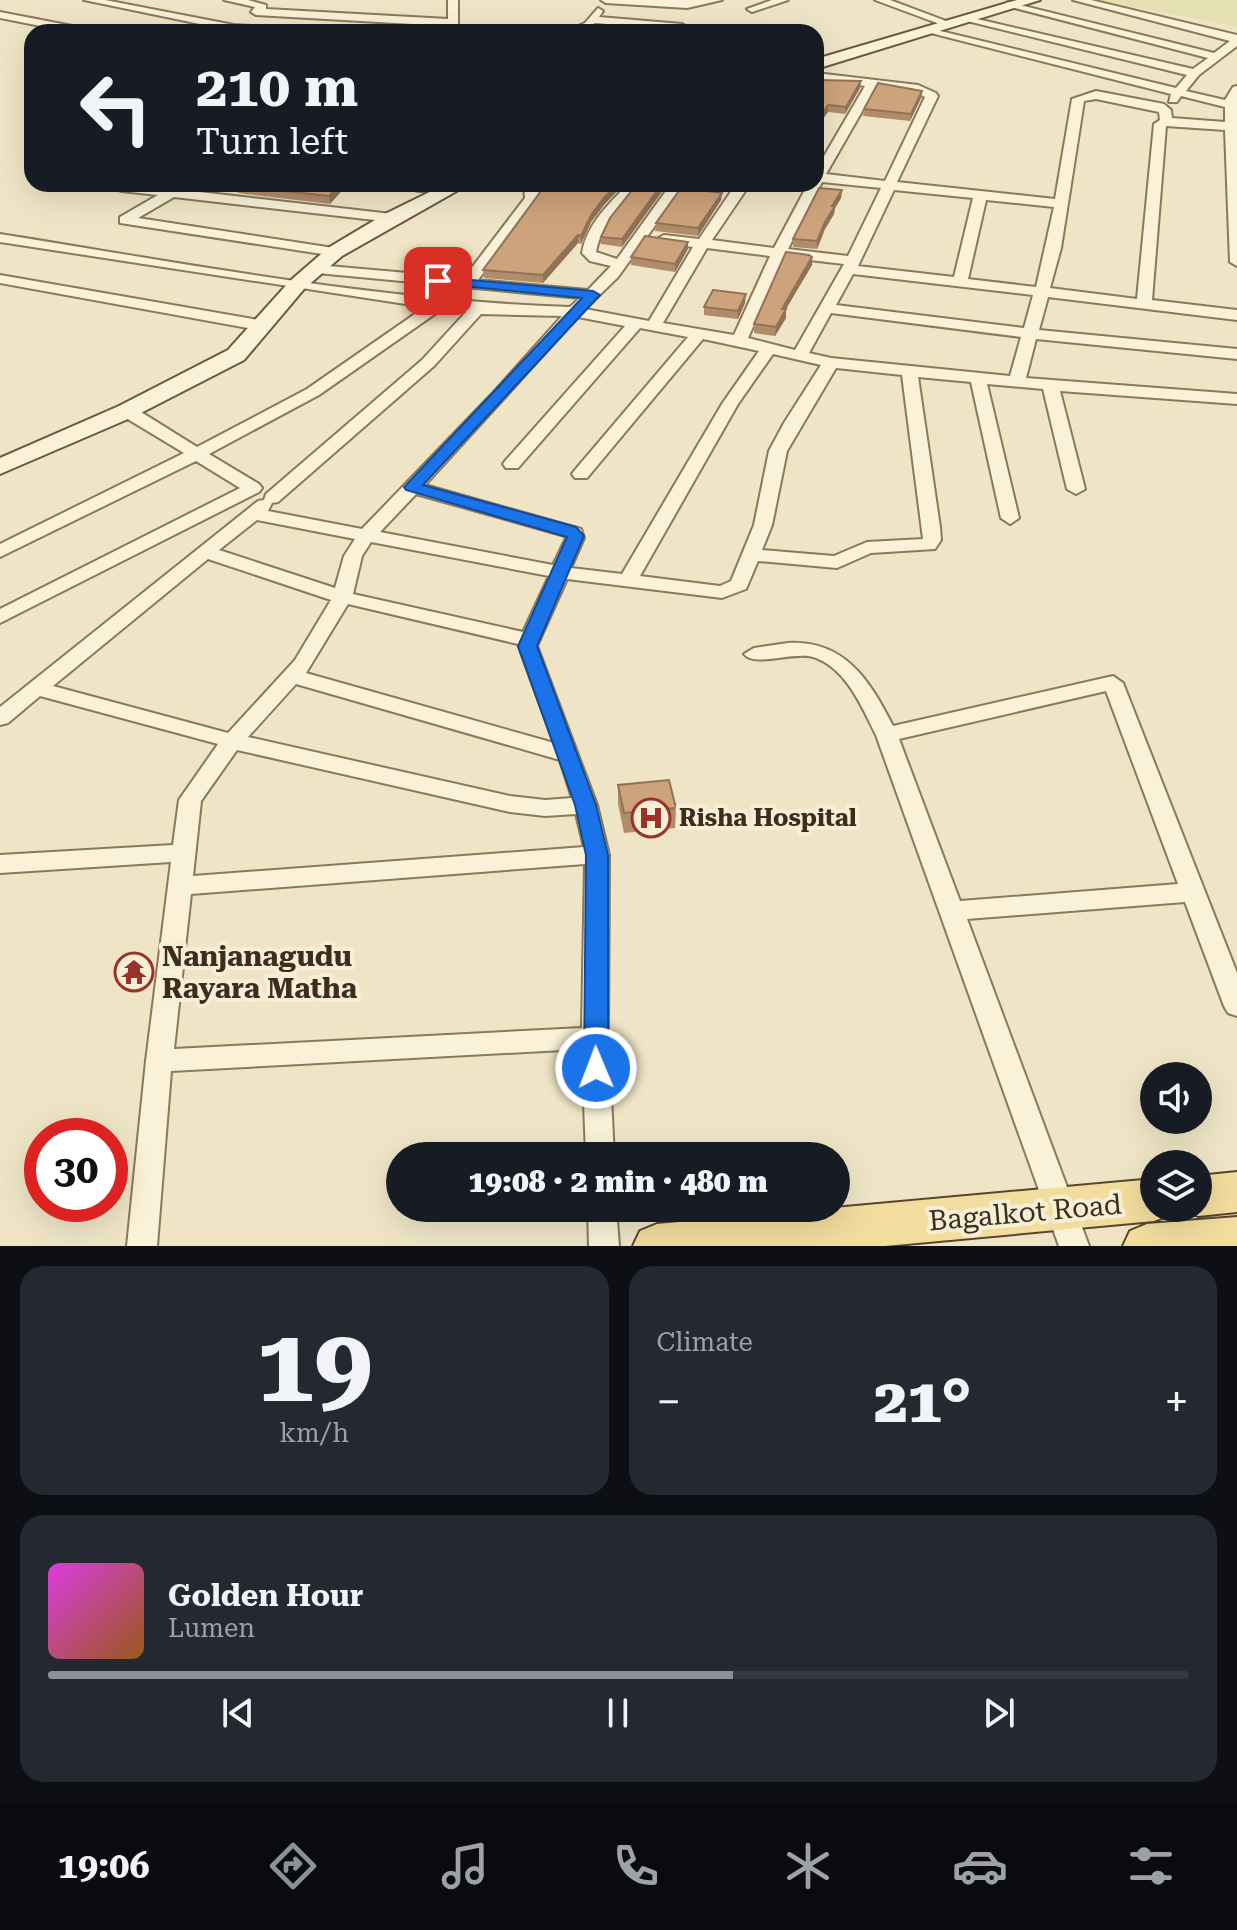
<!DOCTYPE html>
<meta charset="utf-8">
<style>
body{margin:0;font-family:"Roboto Serif",serif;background:#242831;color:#f1f3f6;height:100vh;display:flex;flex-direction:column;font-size:30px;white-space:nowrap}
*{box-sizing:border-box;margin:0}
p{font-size:26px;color:#9ea1a6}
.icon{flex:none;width:44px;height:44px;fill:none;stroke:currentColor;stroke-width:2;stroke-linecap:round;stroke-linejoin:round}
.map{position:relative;height:1246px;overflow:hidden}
.side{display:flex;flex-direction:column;gap:20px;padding:20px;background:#0d0f14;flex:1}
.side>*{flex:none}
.top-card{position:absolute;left:24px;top:24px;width:800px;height:168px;border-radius:24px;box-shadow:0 8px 32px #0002;background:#171b24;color:#f1f3f6;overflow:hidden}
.buttons{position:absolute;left:1140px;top:1062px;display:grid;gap:16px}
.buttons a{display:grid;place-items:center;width:72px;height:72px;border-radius:50%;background:#171b24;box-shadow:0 8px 32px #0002;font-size:40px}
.speed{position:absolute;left:24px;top:1118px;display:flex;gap:16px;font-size:40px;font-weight:700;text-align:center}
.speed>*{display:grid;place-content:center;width:104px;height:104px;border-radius:50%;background:#171b24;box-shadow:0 8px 32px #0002;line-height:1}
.speed .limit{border:12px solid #d22;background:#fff;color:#111}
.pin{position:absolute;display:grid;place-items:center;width:68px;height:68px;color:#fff;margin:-34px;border-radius:16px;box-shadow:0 4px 12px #0006}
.me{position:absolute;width:88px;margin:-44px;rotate:359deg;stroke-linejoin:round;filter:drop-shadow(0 0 6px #0008)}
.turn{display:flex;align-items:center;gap:28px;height:168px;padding:0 40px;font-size:36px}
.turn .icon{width:104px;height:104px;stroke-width:2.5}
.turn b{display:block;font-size:56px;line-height:68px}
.big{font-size:60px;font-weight:800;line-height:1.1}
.side .tile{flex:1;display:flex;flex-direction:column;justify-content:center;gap:12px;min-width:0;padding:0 28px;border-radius:24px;background:#242831}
.side .dial{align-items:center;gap:0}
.dial b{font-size:104px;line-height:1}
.song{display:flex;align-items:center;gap:24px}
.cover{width:96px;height:96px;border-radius:12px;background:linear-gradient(135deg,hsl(300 70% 55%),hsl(30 70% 35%))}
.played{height:8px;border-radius:4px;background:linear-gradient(90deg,#8c9099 60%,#363941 60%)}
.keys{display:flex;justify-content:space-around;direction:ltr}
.heat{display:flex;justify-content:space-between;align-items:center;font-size:44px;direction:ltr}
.side .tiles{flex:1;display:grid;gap:20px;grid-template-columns:1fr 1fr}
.tile:last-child{grid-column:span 2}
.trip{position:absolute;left:386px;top:1142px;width:464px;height:80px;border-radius:40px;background:#171b24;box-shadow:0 8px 32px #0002;font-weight:800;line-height:80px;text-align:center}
.tabs{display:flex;height:128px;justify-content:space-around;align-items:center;background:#090b0e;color:#9ea1a6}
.tabs .icon{width:56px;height:56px}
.tabs .selected{color:#8c9099}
.tabs b{font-size:36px;color:#f1f3f6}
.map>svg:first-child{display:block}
.farmland{fill:#e5e0b3}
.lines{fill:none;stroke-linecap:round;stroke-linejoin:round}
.minor-casing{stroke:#8b785b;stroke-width:4}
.secondary-casing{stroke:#6c583e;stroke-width:4}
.primary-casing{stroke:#58452f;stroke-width:4}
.minor{fill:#f9f2d9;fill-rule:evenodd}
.secondary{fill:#f9f2d9;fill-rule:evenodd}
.primary{fill:#f2dd9e;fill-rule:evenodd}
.wall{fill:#b08c6a}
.shaded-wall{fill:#907256}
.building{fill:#cda37b;stroke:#907256;stroke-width:2}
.route{fill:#1a73e8;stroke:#114b97;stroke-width:2}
.labels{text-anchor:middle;stroke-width:8;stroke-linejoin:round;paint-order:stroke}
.poi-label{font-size:24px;font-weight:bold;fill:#3b2e1f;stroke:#f6efd5;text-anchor:start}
.near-poi-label{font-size:28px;font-weight:bold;fill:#3b2e1f;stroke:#f6efd5;text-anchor:start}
.near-street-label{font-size:28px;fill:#3b2e1f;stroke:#f6efd5}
</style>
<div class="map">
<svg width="1237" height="1246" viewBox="0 0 1237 1246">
<rect width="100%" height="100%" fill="#efe5c6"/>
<path class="farmland" d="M 1097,0 L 1237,0 L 1237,27 Z"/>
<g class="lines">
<defs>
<path id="minor" d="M 84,0 L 105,0 L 234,25 L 310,29 L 315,32 L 234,31 Z
M 224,0 L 248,0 L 266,5 L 266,9 L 448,19 L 448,0 L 458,0 L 458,32 L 448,32 L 448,26 L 256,15 L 251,12 L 255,7 Z
M 601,0 L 722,0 L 687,8 L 606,3 Z
M 772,0 L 788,0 L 752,12 L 747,9 Z
M 875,0 L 890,0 L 954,24 L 945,26 Z
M 1073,0 L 1091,0 L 1237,35 L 1237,46 L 1199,75 L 1186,91 L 1225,100 L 1233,87 L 1237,86 L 1237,266 L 1230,262 L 1225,130 L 1166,126 L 1152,300 L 1237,310 L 1237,320 L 1048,297 L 1039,330 L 1237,349 L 1237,359 L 1036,339 L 1026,378 L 1237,394 L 1237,404 L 1060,391 L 1085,489 L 1076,494 L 1067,489 L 1043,389 L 987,384 L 1019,518 L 1010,524 L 1001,518 L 971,382 L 918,377 L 940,527 L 941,540 L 935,549 L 871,553 L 837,568 L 758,561 L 746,589 L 722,598 L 567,579 L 537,646 L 597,805 L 609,855 L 608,1038 L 614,1156 L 586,1156 L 582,1049 L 171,1071 L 157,1246 L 127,1246 L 146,1061 L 171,862 L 0,873 L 0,855 L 173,845 L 179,800 L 218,744 L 40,696 L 8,723 L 0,725 L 0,707 L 258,501 L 264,500 L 266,494 L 422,360 L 466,312 L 442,309 L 319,395 L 209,454 L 259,484 L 262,488 L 259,492 L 0,623 L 0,609 L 240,488 L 196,461 L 0,557 L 0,544 L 184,453 L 121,415 L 119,411 L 121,407 L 133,407 L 197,447 L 307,389 L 425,307 L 0,242 L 0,234 C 189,264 379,301 570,307 L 580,298 L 317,273 L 310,269 L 317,265 L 464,278 L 525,198 L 524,184 L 538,184 L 539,198 L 478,280 L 588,290 L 611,266 L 590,261 L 582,253 C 587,224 608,205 628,184 L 642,184 C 624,206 601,223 596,252 L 617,259 L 671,184 L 685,184 L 618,277 L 585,309 L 649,321 L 693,247 L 664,243 L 657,239 L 664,235 L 699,239 L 736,184 L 750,184 L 712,240 L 774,248 L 808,184 L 816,184 L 816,170 L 865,86 L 816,79 L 816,73 L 918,85 L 936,93 L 938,96 L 897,182 L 1055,199 L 1072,99 L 1096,91 L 1164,104 L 1171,110 L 1172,118 L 1225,122 L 1225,107 L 1181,96 L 1177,102 L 1169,102 L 1171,94 L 923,31 L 928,28 L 1176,88 L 1187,75 L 959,19 L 964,16 L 1193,69 L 1208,58 L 1003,5 L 1008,2 L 1214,53 L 1230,41 ZM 876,87 L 915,92 L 925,97 L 885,181 L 826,174 ZM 1096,99 L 1159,112 L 1160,120 L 1154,124 L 1137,299 L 1050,288 L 1061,248 L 1084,101 ZM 822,182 L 881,188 L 848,256 L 788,249 ZM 894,190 L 973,198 L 954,277 L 858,266 ZM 986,200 L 1054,207 L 1036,287 L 968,279 ZM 707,248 L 770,256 L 734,335 L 663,323 ZM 784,257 L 844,264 L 795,350 L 748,338 ZM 853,274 L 1033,295 L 1024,328 L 836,305 ZM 831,313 L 1021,337 L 1010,376 L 831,358 L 809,353 ZM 481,314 L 562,316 L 492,394 L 362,529 L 268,511 L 272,503 L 278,502 L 434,366 ZM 578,317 L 625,326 L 506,460 L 503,464 L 506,468 L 518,468 L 640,328 L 688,337 L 575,470 L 572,474 L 575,478 L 587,478 L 703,339 L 759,351 L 722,404 L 622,574 L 571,568 L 584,538 L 581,529 L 425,485 ZM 773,354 L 821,365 L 784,423 L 769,451 L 754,525 L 731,581 L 720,586 L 640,576 L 738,404 ZM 836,368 L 902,375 L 923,539 L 867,542 L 834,556 L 762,550 L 772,525 L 787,451 ZM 416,494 L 565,536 L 566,538 L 553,565 L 380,532 ZM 257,520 L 355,539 L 344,556 L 335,588 L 219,550 ZM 371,542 L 549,576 L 523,632 L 353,594 L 362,556 ZM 208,559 L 331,600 L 295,660 L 228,733 L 53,686 ZM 348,604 L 518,644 L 554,743 L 306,673 ZM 296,684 L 560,760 L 572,798 L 545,800 L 510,796 L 248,737 ZM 237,750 L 510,812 L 545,816 L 576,814 L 584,847 L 193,876 L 201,801 ZM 585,864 L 582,1028 L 174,1049 L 191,894 Z
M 598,8 L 603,11 L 599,17 L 682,24 L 687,27 L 682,30 L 595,23 L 579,32 L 564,32 L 585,23 Z
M 0,12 L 88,29 L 93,32 L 71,32 L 0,18 Z
M 106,184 L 130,184 L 392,214 L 399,218 L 392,222 L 174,197 L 138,218 L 340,249 L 342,252 L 335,256 L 120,223 L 120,217 L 158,195 L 121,191 Z
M 398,184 L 440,184 L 456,189 C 445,197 409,191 398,184 Z
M 549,184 L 590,184 L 569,193 L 544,191 L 544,185 Z
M 0,275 L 264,321 L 272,326 L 264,331 L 0,283 Z
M 788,643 C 845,640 870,681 893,726 L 1113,676 L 1123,683 L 1237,973 L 1237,1016 L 1228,1013 L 1224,1006 L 1185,902 L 967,919 L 1089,1246 L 1059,1246 L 876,735 C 862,707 847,670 816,658 C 796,650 755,668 744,654 L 754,648 ZM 1106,691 L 1178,884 L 960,901 L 899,739 Z
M 588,1208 L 616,1208 L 619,1246 L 589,1246 Z"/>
<path id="secondary" d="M 1017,0 L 1040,0 L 816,69 L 816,59 Z
M 446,184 L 469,184 L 342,256 L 304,289 L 244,360 L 135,416 L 0,474 L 0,458 L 119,406 L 228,350 L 290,281 L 328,248 L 385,214 Z"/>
<path id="primary" d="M 1237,1172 L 1237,1212 L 1198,1216 L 1182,1210 L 1181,1208 L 1198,1208 L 1198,1176 Z
M 1154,1179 L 1154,1208 L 1173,1208 L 1170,1215 L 1154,1221 L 885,1246 L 633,1246 L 640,1231 L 657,1224 Z
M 1237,1217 L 1237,1246 L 1123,1246 L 1130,1231 L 1147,1224 Z"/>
</defs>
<use href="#minor" class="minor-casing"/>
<use href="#secondary" class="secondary-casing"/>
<use href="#primary" class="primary-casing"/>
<use href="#minor" class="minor"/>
<use href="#secondary" class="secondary"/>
<use href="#primary" class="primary"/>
</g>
<path class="wall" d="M 816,83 L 860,88 L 845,114 L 828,112 L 816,128 Z
M 922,91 L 921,98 L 910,121 L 863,116 L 864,109 Z
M 238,184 L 346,184 L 346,186 L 330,204 L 238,193 L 236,186 Z
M 583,189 L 604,205 L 591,222 L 581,244 L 578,243 L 543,283 L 484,278 L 483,270 Z
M 842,190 L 841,198 L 835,208 L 834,214 L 825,229 L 817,249 L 793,247 L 793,239 Z
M 661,193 L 622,247 L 601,244 L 601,237 Z
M 722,193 L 721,200 L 698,236 L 655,231 L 656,223 Z
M 688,242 L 688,249 L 675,272 L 631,265 L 631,257 Z
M 812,257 L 812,265 L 786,309 L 786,318 L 775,336 L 754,333 L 754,324 Z
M 745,303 L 738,319 L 704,315 L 704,307 Z
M 618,785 L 676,808 L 675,828 L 624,833 L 618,804 Z"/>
<path class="shaded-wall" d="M 861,81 L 860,88 L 845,114 L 846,107 Z
M 922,91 L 921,98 L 910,121 L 911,114 Z
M 828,105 L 828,112 L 816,128 L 816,122 Z
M 340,184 L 346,184 L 346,186 L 330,204 L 329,196 Z
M 617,184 L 624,184 L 604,205 L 591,222 L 581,244 L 581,236 L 591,215 L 604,198 Z
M 662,184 L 666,184 L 661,193 L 622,247 L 622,239 Z
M 842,190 L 841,198 L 835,208 L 834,214 L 825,229 L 817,249 L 817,241 L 832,206 Z
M 722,193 L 721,200 L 698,236 L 698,228 Z
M 578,235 L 578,243 L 543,283 L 543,275 Z
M 688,242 L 688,249 L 675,272 L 675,264 Z
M 812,257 L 812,265 L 781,317 L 782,309 Z
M 746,294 L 745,303 L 738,319 L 738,311 Z
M 786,309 L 786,318 L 775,336 L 776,327 Z"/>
<path class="building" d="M 818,80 L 861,81 L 846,107 L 828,105 L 816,122 L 816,83 Z
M 878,83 L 922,91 L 911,114 L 864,109 Z
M 238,184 L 340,184 L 329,196 L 236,186 Z
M 586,184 L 617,184 L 604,198 L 591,215 L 581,236 L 578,235 L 543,275 L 483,270 L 544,187 L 583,189 Z
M 637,184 L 662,184 L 622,239 L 601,237 L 610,218 Z
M 681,188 L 722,193 L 698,228 L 656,223 Z
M 819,188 L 842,190 L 832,206 L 835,206 L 825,222 L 817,241 L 793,239 Z
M 645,236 L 688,242 L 675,264 L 631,257 Z
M 786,252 L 809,255 L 812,257 L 782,309 L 786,309 L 776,327 L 754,324 Z
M 713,290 L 746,294 L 738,311 L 704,307 Z
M 669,780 L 676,808 L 624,813 L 618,785 Z"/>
<path class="route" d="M 438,277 L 593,291 L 600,295 L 423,485 L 576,527 L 584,536 L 537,646 L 596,805 L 608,855 L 608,1068 L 605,1075 L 596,1078 L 587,1075 L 584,1068 L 586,855 L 575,805 L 518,646 L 567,537 L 406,490 L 404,487 L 582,298 L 433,283 L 433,278 Z"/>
<defs>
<symbol id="hospital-ring" viewBox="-11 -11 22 22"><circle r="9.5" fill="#f6efd5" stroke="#9a312a" stroke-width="1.5"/><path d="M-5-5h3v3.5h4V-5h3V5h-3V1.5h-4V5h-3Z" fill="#9a312a"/></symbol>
<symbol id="temple-ring" viewBox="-11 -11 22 22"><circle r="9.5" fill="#f6efd5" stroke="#9a312a" stroke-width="1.5"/><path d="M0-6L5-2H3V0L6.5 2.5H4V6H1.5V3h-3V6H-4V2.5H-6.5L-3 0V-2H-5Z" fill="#9a312a"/></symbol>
</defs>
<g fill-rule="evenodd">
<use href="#hospital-ring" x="629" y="796" width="44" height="44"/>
<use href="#temple-ring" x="112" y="950" width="44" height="44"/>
</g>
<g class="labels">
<g class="poi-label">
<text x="679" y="826">Risha Hospital</text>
</g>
<g class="near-poi-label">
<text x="162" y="966">Nanjanagudu<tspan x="162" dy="32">Rayara Matha</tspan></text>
</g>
<g class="near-street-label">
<text transform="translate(1025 1212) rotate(-5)" y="10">Bagalkot Road</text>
</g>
</g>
</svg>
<div class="buttons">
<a><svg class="icon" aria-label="sound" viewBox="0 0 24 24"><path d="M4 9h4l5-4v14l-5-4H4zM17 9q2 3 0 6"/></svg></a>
<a><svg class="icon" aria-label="layers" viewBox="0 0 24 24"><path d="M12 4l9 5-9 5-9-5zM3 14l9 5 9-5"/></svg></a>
</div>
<div class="speed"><div class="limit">30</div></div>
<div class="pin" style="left:438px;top:281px;background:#d93025"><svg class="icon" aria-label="arrive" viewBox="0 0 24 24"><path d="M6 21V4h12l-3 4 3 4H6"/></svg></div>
<svg class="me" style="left:596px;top:1068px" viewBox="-20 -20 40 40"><circle r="17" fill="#1a73e8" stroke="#fff" stroke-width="3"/><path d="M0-11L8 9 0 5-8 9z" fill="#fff"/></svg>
<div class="trip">19:08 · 2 min · 480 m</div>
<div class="top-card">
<div class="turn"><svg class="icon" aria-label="left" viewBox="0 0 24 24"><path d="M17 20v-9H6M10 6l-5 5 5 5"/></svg><div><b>210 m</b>Turn left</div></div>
</div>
</div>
<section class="side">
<div class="tiles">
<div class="tile dial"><b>19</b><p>km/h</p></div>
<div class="tile"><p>Climate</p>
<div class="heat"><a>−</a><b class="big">21°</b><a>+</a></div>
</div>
<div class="tile">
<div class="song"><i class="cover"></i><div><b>Golden Hour</b><p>Lumen</p></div></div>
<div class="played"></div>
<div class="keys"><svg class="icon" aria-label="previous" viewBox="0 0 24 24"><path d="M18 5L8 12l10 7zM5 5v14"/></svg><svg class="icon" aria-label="pause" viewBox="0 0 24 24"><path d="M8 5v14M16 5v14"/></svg><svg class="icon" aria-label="next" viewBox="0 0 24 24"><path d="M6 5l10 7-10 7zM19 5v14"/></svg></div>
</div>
</div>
</section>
<nav class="tabs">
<b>19:06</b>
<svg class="icon selected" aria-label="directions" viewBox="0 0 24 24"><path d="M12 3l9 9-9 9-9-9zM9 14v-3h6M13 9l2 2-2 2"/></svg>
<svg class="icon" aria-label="music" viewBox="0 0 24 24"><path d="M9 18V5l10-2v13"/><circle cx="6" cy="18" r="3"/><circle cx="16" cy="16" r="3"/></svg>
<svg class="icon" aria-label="phone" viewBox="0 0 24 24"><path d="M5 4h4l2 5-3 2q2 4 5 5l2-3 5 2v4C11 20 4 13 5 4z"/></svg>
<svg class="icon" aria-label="climate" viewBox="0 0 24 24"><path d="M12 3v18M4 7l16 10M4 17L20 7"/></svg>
<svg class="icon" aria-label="car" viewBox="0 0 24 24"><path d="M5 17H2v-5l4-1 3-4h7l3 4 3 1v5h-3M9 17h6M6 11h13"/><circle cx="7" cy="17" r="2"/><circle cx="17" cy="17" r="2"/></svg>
<svg class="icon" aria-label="filters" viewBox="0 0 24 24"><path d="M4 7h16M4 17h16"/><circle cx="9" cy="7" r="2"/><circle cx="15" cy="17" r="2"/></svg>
</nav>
